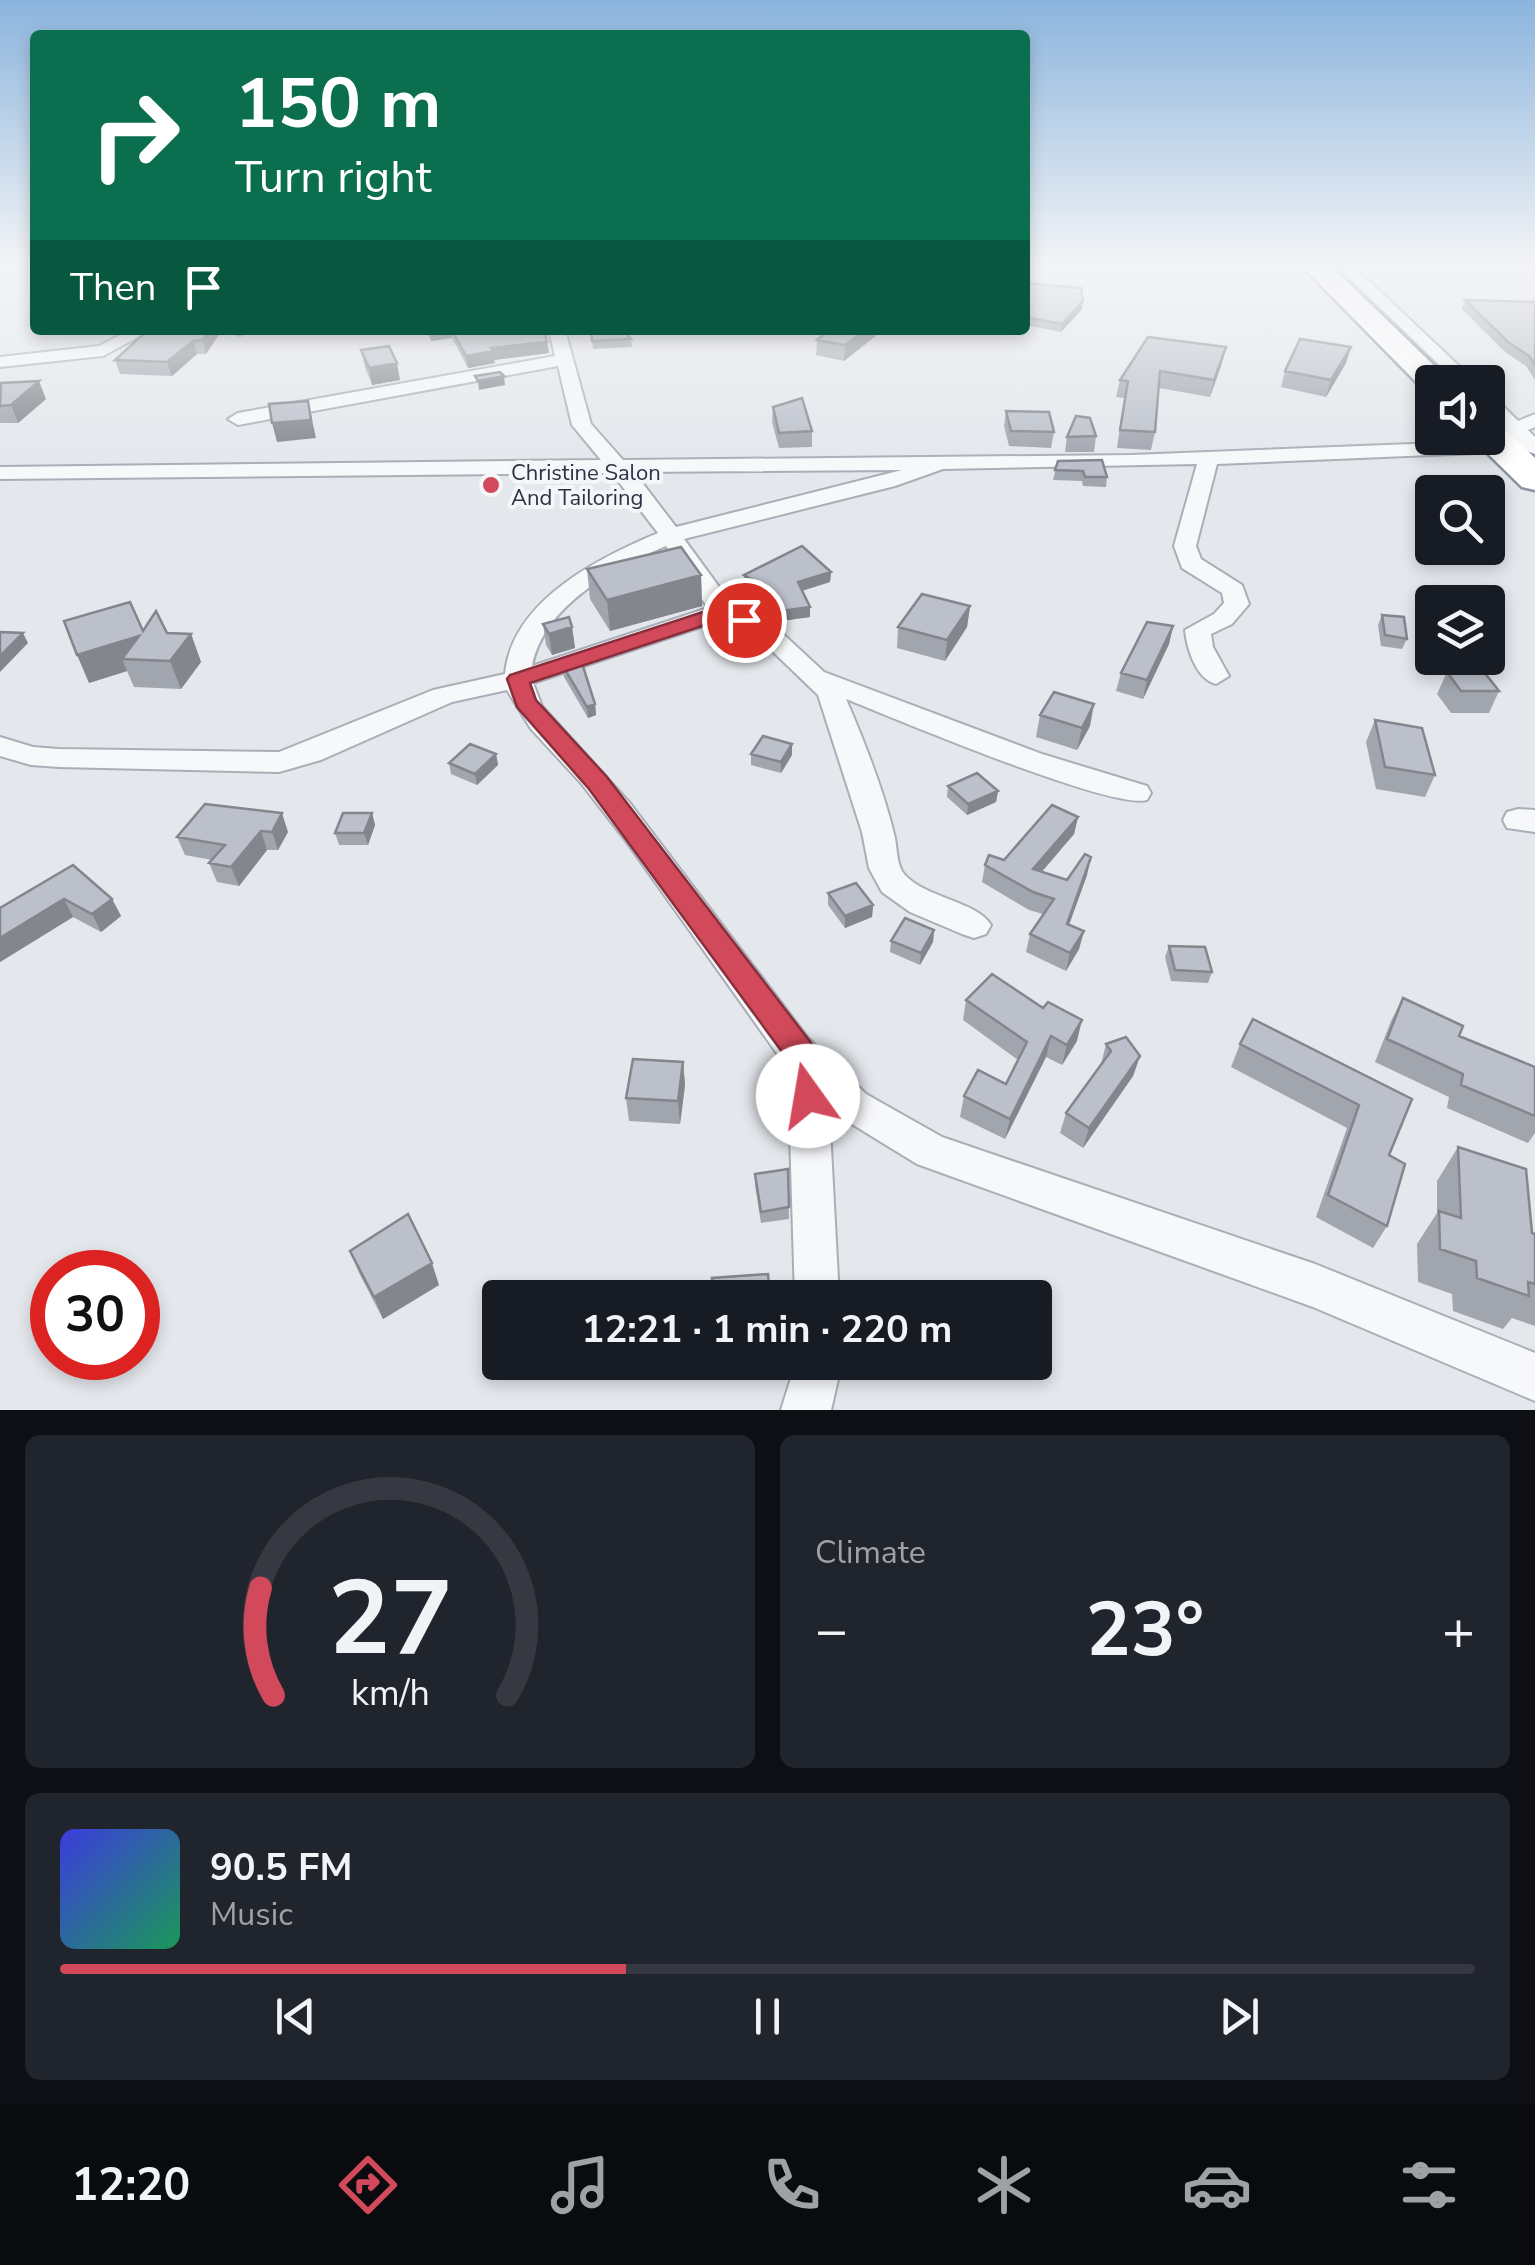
<!DOCTYPE html>
<meta charset="utf-8">
<style>
body{margin:0;font-family:"Nunito Sans",sans-serif;background:#20242c;color:#f1f3f6;height:100vh;display:flex;flex-direction:column;font-size:38px;white-space:nowrap}
*{box-sizing:border-box;margin:0}
p{font-size:32px;color:#9ea1a6}
.icon{flex:none;width:55px;height:55px;fill:none;stroke:currentColor;stroke-width:2;stroke-linecap:round;stroke-linejoin:round}
.map{position:relative;height:1410px;overflow:hidden}
.panel{display:flex;flex-direction:column;gap:25px;padding:25px;background:#0d0f14;flex:1}
.panel>*{flex:none}
.hud{position:absolute;left:30px;top:30px;width:1000px;height:305px;border-radius:10px;box-shadow:0 5px 15px #0003;background:#0b6e4f;color:#fff;overflow:hidden}
.controls{position:absolute;left:1415px;top:365px;display:grid;gap:20px}
.controls a{display:grid;place-items:center;width:90px;height:90px;border-radius:10px;background:#171b24;box-shadow:0 5px 15px #0003;font-size:50px}
.speed{position:absolute;left:30px;top:1250px;display:flex;gap:20px;font-size:50px;font-weight:700;text-align:center}
.speed>*{display:grid;place-content:center;width:130px;height:130px;border-radius:50%;background:#171b24;box-shadow:0 5px 15px #0003;line-height:1}
.speed .limit{border:15px solid #d22;background:#fff;color:#111}
.pin{position:absolute;display:grid;place-items:center;width:85px;height:85px;color:#fff;margin:-42px;border:5px solid #fff;border-radius:50%;box-shadow:0 2px 10px #0007}
.me{position:absolute;width:110px;margin:-55px;rotate:347deg;stroke-linejoin:round;filter:drop-shadow(0 0 8px #0008)}
.turn{display:flex;align-items:center;gap:35px;height:210px;padding:0 40px;font-size:45px}
.turn .icon{width:130px;height:130px;stroke-width:2.5}
.turn b{display:block;font-size:70px;line-height:85px}
.then{display:flex;align-items:center;height:95px;padding:0 40px;background:#0003;gap:20px;font-size:38px}
.big{font-size:75px;font-weight:700;line-height:1.1}
.panel .widget{flex:1;display:flex;flex-direction:column;justify-content:center;gap:15px;min-width:0;padding:0 35px;border-radius:15px;background:#20242c}
.panel .dial{align-items:center;gap:0}
.dial svg{height:260px;overflow:visible;fill:none;stroke:#363941;stroke-width:7;stroke-linecap:round;text-anchor:middle}
.dial text{fill:#f1f3f6;stroke:none}
.song{display:flex;align-items:center;gap:30px}
.cover{width:120px;height:120px;border-radius:15px;background:linear-gradient(135deg,hsl(240 70% 55%),hsl(150 70% 35%))}
.played{height:10px;border-radius:5px;background:linear-gradient(90deg,#d1495b 40%,#363941 40%)}
.keys{display:flex;justify-content:space-around;direction:ltr}
.heat{display:flex;justify-content:space-between;align-items:center;font-size:55px;direction:ltr}
.panel .tiles{flex:1;display:grid;gap:25px;grid-template-columns:1fr 1fr}
.widget:last-child{grid-column:span 2}
.trip{position:absolute;left:482px;top:1280px;width:570px;height:100px;border-radius:10px;background:#171b24;box-shadow:0 5px 15px #0003;font-weight:700;line-height:100px;text-align:center}
.dock{display:flex;height:160px;justify-content:space-around;align-items:center;background:#090b0e;color:#9ea1a6}
.dock .icon{width:70px;height:70px}
.dock .current{color:#d1495b}
.dock b{font-size:45px;color:#f1f3f6}
.map>svg:first-child{display:block}
.lines{fill:none;stroke-linecap:round;stroke-linejoin:round}
.street-casing{stroke:#a9aeb7;stroke-width:4}
.highway-casing{stroke:#8b94a3;stroke-width:5}
.street{fill:#f7f8fa;fill-rule:evenodd}
.highway{fill:#fff;fill-rule:evenodd}
.wall{fill:#a1a5ae}
.shaded-wall{fill:#83868d}
.building{fill:#bbc0ca;stroke:#83868d;stroke-width:2.5}
.route{fill:#d1495b;stroke:#882f3b;stroke-width:2.5}
.poi-dot{fill:#d1495b;stroke:#f4f6f9;stroke-width:4}
.labels{text-anchor:middle;stroke-width:8;stroke-linejoin:round;paint-order:stroke}
.far-poi-label{font-size:22px;fill:#2b3445;stroke:#f4f6f9;text-anchor:start}
</style>
<div class="map">
<svg width="1535" height="1410" viewBox="0 0 1535 1410">
<rect width="100%" height="100%" fill="#e4e7ec"/>
<g class="lines">
<defs>
<path id="street" d="M 1337,266 L 1353,266 L 1476,382 L 1457,382 Z
M 130,330 L 151,330 L 103,356 L 0,367 L 0,357 L 99,346 Z
M 226,330 L 248,330 L 240,335 Z
M 549,330 L 565,330 L 591,424 L 623,460 L 1131,455 L 1516,440 L 1488,412 L 1488,397 L 1495,398 L 1518,421 L 1535,414 L 1535,427 L 1528,430 L 1535,437 L 1535,454 L 1527,451 L 1217,464 L 1196,546 L 1201,559 L 1242,585 L 1249,604 L 1232,624 L 1211,634 L 1213,647 L 1229,676 L 1216,684 C 1196,679 1187,649 1185,630 L 1214,614 L 1224,603 L 1222,593 L 1182,568 L 1174,546 L 1197,464 L 943,469 L 895,486 L 684,539 L 733,606 L 783,634 L 824,672 L 1042,754 L 1147,786 L 1151,793 L 1147,800 C 1111,810 894,718 846,699 C 865,743 884,791 895,838 C 897,849 897,867 905,875 C 926,898 978,902 991,925 L 986,934 L 974,938 L 962,934 L 910,912 L 882,892 L 869,868 L 862,832 L 818,695 L 765,644 L 722,620 L 533,683 L 542,706 L 629,802 L 808,1038 L 866,1094 L 942,1137 L 1315,1264 L 1535,1353 L 1535,1401 L 1313,1307 L 917,1164 L 829,1110 L 839,1298 L 795,1298 L 788,1069 L 626,841 L 581,783 L 531,729 L 507,690 L 452,702 L 321,760 L 279,772 L 59,767 L 31,765 L 0,756 L 0,737 L 33,747 L 59,749 L 279,752 L 433,690 L 505,674 C 512,601 598,558 658,533 L 612,473 L 0,479 L 0,467 L 601,460 L 572,425 L 558,366 L 238,425 L 228,419 L 238,413 L 555,356 ZM 902,470 L 676,527 L 634,472 ZM 666,546 L 708,608 L 532,666 C 544,605 614,568 666,546 Z
M 1518,809 L 1535,810 L 1535,832 L 1507,828 L 1503,820 L 1507,812 Z
M 796,1362 L 842,1362 L 831,1410 L 781,1410 Z"/>
<path id="highway" d="M 1302,266 L 1331,266 L 1451,382 L 1432,382 L 1432,391 L 1423,389 Z
M 1488,422 L 1501,425 L 1535,458 L 1535,490 L 1522,487 L 1475,441 L 1473,438 L 1488,438 Z"/>
</defs>
<use href="#street" class="street-casing"/>
<use href="#highway" class="highway-casing"/>
<use href="#street" class="street"/>
<use href="#highway" class="highway"/>
</g>
<path class="wall" d="M 1025,283 L 1083,301 L 1082,309 L 1061,332 L 1025,325 Z
M 1465,300 L 1535,302 L 1535,380 L 1526,366 L 1505,352 L 1462,309 Z
M 148,330 L 222,330 L 206,354 L 197,354 L 172,376 L 120,374 L 115,360 Z
M 426,330 L 544,330 L 549,353 L 494,360 L 495,363 L 468,368 L 452,338 L 431,341 Z
M 829,330 L 883,330 L 844,361 L 816,355 L 817,340 Z
M 1148,337 L 1222,363 L 1210,397 L 1159,388 L 1155,432 L 1151,450 L 1117,448 L 1124,398 L 1116,397 L 1120,380 Z
M 631,339 L 632,347 L 593,349 L 592,341 Z
M 361,350 L 400,380 L 372,385 L 365,367 Z
M 1346,363 L 1326,397 L 1281,387 L 1285,371 Z
M 0,383 L 46,399 L 18,423 L 0,423 Z
M 773,407 L 812,431 L 812,447 L 779,448 L 772,422 Z
M 1006,411 L 1054,432 L 1051,448 L 1009,446 L 1004,426 Z
M 1096,436 L 1094,452 L 1065,452 L 1067,437 Z
M 1058,461 L 1107,477 L 1106,487 L 1083,486 L 1082,481 L 1053,480 Z
M 587,569 L 701,575 L 702,606 L 610,631 L 590,599 Z
M 831,572 L 830,582 L 802,591 L 810,607 L 810,617 L 781,621 L 773,602 L 744,586 L 744,575 Z
M 970,606 L 967,627 L 945,661 L 897,648 L 898,627 Z
M 1382,615 L 1407,639 L 1402,649 L 1381,646 L 1378,625 Z
M 543,624 L 572,627 L 575,648 L 552,655 L 546,645 Z
M 1173,626 L 1169,644 L 1143,699 L 1116,691 L 1121,673 Z
M 143,631 L 191,634 L 201,662 L 181,689 L 134,687 L 127,671 L 89,683 Z
M 563,666 L 595,704 L 596,715 L 588,718 L 564,677 Z
M 1447,672 L 1499,691 L 1489,713 L 1451,713 L 1437,694 Z
M 1040,715 L 1090,726 L 1077,750 L 1036,737 Z
M 1375,720 L 1435,775 L 1425,797 L 1376,789 L 1366,742 Z
M 496,754 L 498,765 L 477,785 L 451,774 L 449,763 Z
M 751,754 L 792,755 L 781,773 L 751,765 Z
M 948,786 L 998,791 L 996,802 L 967,815 L 947,797 Z
M 205,804 L 288,832 L 278,850 L 267,850 L 239,886 L 217,882 L 209,863 L 212,860 L 185,855 L 177,837 Z
M 372,813 L 375,825 L 368,845 L 339,845 L 335,833 Z
M 1078,817 L 1074,834 L 1042,872 L 1067,880 L 1087,875 L 1069,925 L 1084,931 L 1079,949 L 1066,971 L 1026,952 L 1030,934 L 1043,914 L 1029,910 L 982,882 L 985,865 L 1004,860 Z
M 73,865 L 112,899 L 121,916 L 101,932 L 73,917 L 0,962 Z
M 828,893 L 873,905 L 872,917 L 845,928 L 828,905 Z
M 934,930 L 933,942 L 920,965 L 890,952 L 891,941 Z
M 1169,946 L 1212,972 L 1208,983 L 1171,981 L 1165,957 Z
M 1403,998 L 1459,1036 L 1535,1067 L 1535,1133 L 1528,1143 L 1447,1108 L 1449,1097 L 1375,1062 L 1391,1021 Z
M 966,1000 L 1077,1041 L 1062,1065 L 1046,1057 L 1005,1139 L 960,1117 L 964,1096 L 1006,1084 L 1018,1060 L 963,1020 Z
M 1106,1044 L 1140,1056 L 1133,1076 L 1083,1148 L 1060,1133 L 1066,1113 L 1101,1064 Z
M 1240,1044 L 1412,1099 L 1389,1155 L 1387,1226 L 1373,1248 L 1316,1217 L 1347,1128 L 1231,1067 Z
M 683,1062 L 685,1085 L 680,1124 L 629,1121 L 626,1098 Z
M 1458,1147 L 1532,1233 L 1535,1234 L 1535,1326 L 1512,1318 L 1503,1329 L 1453,1311 L 1452,1294 L 1418,1282 L 1417,1244 L 1437,1213 L 1437,1181 Z
M 788,1169 L 789,1219 L 761,1223 L 755,1185 L 755,1174 Z
M 350,1251 L 439,1285 L 383,1319 L 359,1273 Z"/>
<path class="shaded-wall" d="M 1083,301 L 1082,309 L 1061,332 L 1062,324 Z
M 209,330 L 222,330 L 206,354 L 203,340 Z
M 429,330 L 450,330 L 452,338 L 431,341 Z
M 865,330 L 883,330 L 844,361 L 845,345 Z
M 193,341 L 197,354 L 172,376 L 167,362 Z
M 547,342 L 549,353 L 494,360 L 495,363 L 468,368 L 466,356 L 491,348 Z
M 1226,347 L 1222,363 L 1210,397 L 1214,380 Z
M 1351,347 L 1346,363 L 1326,397 L 1331,380 Z
M 397,363 L 400,380 L 372,385 L 369,368 Z
M 504,376 L 505,385 L 479,390 L 478,381 Z
M 39,381 L 46,399 L 18,423 L 11,405 Z
M 308,401 L 316,438 L 277,442 L 272,423 Z
M 831,572 L 830,582 L 798,592 L 798,582 Z
M 701,575 L 702,606 L 610,631 L 607,600 Z
M 970,606 L 967,627 L 945,661 L 947,640 Z
M 810,607 L 810,617 L 781,621 L 781,611 Z
M 1173,626 L 1169,644 L 1143,699 L 1147,680 Z
M 572,627 L 575,648 L 552,655 L 549,634 Z
M 23,633 L 28,643 L 0,672 L 0,656 Z
M 191,634 L 201,662 L 181,689 L 170,661 Z
M 139,636 L 122,659 L 127,671 L 89,683 L 77,655 Z
M 595,704 L 596,715 L 588,718 L 587,707 Z
M 1094,704 L 1090,726 L 1077,750 L 1082,728 Z
M 792,744 L 792,755 L 781,773 L 781,762 Z
M 496,754 L 498,765 L 477,785 L 475,774 Z
M 998,791 L 996,802 L 967,815 L 968,804 Z
M 282,813 L 288,832 L 278,850 L 272,832 Z
M 372,813 L 375,825 L 368,845 L 364,833 Z
M 1078,817 L 1074,834 L 1029,886 L 1033,869 Z
M 261,831 L 267,850 L 239,886 L 231,867 Z
M 1091,857 L 1087,875 L 1063,941 L 1067,924 Z
M 64,899 L 73,917 L 0,962 L 0,938 Z
M 112,899 L 121,916 L 101,932 L 92,914 Z
M 873,905 L 872,917 L 845,928 L 845,916 Z
M 934,930 L 933,942 L 920,965 L 921,953 Z
M 1084,931 L 1079,949 L 1066,971 L 1070,953 Z
M 1082,1020 L 1077,1041 L 1062,1065 L 1067,1045 Z
M 1051,1036 L 1046,1057 L 1005,1139 L 1010,1119 Z
M 1140,1056 L 1133,1076 L 1083,1148 L 1089,1128 Z
M 683,1062 L 685,1085 L 680,1124 L 678,1101 Z
M 432,1263 L 439,1285 L 383,1319 L 374,1297 Z"/>
<path class="building" d="M 1025,283 L 1081,288 L 1083,301 L 1062,324 L 1025,317 Z
M 1465,300 L 1535,302 L 1535,365 L 1529,356 L 1508,342 Z
M 148,330 L 209,330 L 203,340 L 193,341 L 167,362 L 115,360 Z
M 452,330 L 544,330 L 547,342 L 491,348 L 493,351 L 466,356 Z
M 591,330 L 623,330 L 631,339 L 592,341 Z
M 829,330 L 865,330 L 845,345 L 817,340 Z
M 1148,337 L 1226,347 L 1214,380 L 1160,371 L 1155,432 L 1120,430 L 1128,381 L 1120,380 Z
M 1300,339 L 1351,347 L 1331,380 L 1285,371 Z
M 389,346 L 397,363 L 369,368 L 361,350 Z
M 500,372 L 504,376 L 478,381 L 475,376 Z
M 39,381 L 11,405 L 0,406 L 1,383 Z
M 802,398 L 812,431 L 779,433 L 773,407 Z
M 308,401 L 311,420 L 272,423 L 269,404 Z
M 1006,411 L 1049,412 L 1054,432 L 1011,431 Z
M 1076,416 L 1090,418 L 1096,436 L 1067,437 Z
M 1102,460 L 1107,477 L 1085,477 L 1083,471 L 1055,470 L 1058,461 Z
M 802,546 L 831,572 L 798,582 L 810,607 L 781,611 L 773,592 L 744,575 Z
M 681,547 L 701,575 L 607,600 L 587,569 Z
M 922,594 L 970,606 L 947,640 L 898,627 Z
M 130,602 L 143,631 L 156,611 L 167,633 L 191,634 L 170,661 L 122,659 L 139,636 L 77,655 L 64,621 Z
M 1382,615 L 1404,617 L 1407,639 L 1385,635 Z
M 569,617 L 572,627 L 549,634 L 543,624 Z
M 1147,622 L 1173,626 L 1147,680 L 1121,673 Z
M 0,632 L 23,633 L 0,656 Z
M 581,660 L 595,704 L 587,707 L 563,666 Z
M 1447,672 L 1484,672 L 1499,691 L 1461,691 Z
M 1054,692 L 1094,704 L 1082,728 L 1040,715 Z
M 1375,720 L 1422,728 L 1435,775 L 1385,767 Z
M 763,736 L 792,744 L 781,762 L 751,754 Z
M 470,744 L 496,754 L 475,774 L 449,763 Z
M 977,773 L 998,791 L 968,804 L 948,786 Z
M 205,804 L 282,813 L 272,832 L 261,831 L 231,867 L 209,863 L 225,845 L 177,837 Z
M 1052,805 L 1078,817 L 1033,869 L 1067,880 L 1085,854 L 1091,857 L 1067,924 L 1084,931 L 1070,953 L 1030,934 L 1054,899 L 1033,892 L 985,865 L 989,855 L 1004,860 Z
M 343,813 L 372,813 L 364,833 L 335,833 Z
M 73,865 L 112,899 L 92,914 L 64,899 L 0,938 L 0,908 Z
M 856,883 L 873,905 L 845,916 L 828,893 Z
M 905,918 L 934,930 L 921,953 L 891,941 Z
M 1169,946 L 1205,947 L 1212,972 L 1175,970 Z
M 992,974 L 1043,1008 L 1048,1002 L 1082,1020 L 1067,1045 L 1051,1036 L 1010,1119 L 964,1096 L 978,1070 L 1006,1084 L 1027,1042 L 966,1000 Z
M 1403,998 L 1463,1026 L 1459,1036 L 1535,1067 L 1535,1116 L 1461,1085 L 1463,1074 L 1387,1039 Z
M 1253,1019 L 1412,1099 L 1389,1155 L 1405,1164 L 1387,1226 L 1328,1195 L 1359,1105 L 1240,1044 Z
M 1126,1037 L 1140,1056 L 1089,1128 L 1066,1113 L 1111,1051 L 1106,1044 Z
M 633,1059 L 683,1062 L 678,1101 L 626,1098 Z
M 1458,1147 L 1526,1169 L 1532,1233 L 1535,1234 L 1535,1284 L 1528,1282 L 1529,1296 L 1477,1278 L 1476,1261 L 1440,1249 L 1439,1211 L 1461,1218 Z
M 788,1169 L 789,1207 L 761,1212 L 755,1174 Z
M 408,1214 L 432,1263 L 374,1297 L 350,1251 Z
M 768,1274 L 770,1298 L 712,1298 L 712,1278 Z"/>
<linearGradient id="sky" x2="0" y2="1"><stop stop-color="#8bb4dd"/><stop offset="0.57" stop-color="#f3f4f6"/><stop offset="1" stop-color="#f3f4f6" stop-opacity="0"/></linearGradient>
<rect width="1535" height="464" fill="url(#sky)"/>
<path class="route" d="M 724,605 L 754,620 L 744,626 L 723,619 L 530,683 L 536,700 L 607,777 L 818,1052 C 825,1067 827,1091 819,1106 L 808,1110 L 796,1106 L 792,1096 L 791,1064 L 589,789 L 517,707 L 507,679 L 510,675 Z"/>
<circle class="poi-dot" cx="491" cy="485" r="10"/>
<g class="labels">
<g class="far-poi-label">
<text x="511" y="480">Christine Salon<tspan x="511" dy="25">And Tailoring</tspan></text>
</g>
</g>
</svg>
<div class="controls">
<a><svg class="icon" aria-label="sound" viewBox="0 0 24 24"><path d="M4 9h4l5-4v14l-5-4H4zM17 9q2 3 0 6"/></svg></a>
<a><svg class="icon" aria-label="search" viewBox="0 0 24 24"><circle cx="10" cy="10" r="6"/><path d="M15 15l6 6"/></svg></a>
<a><svg class="icon" aria-label="layers" viewBox="0 0 24 24"><path d="M12 4l9 5-9 5-9-5zM3 14l9 5 9-5"/></svg></a>
</div>
<div class="speed"><div class="limit">30</div></div>
<div class="pin" style="left:744px;top:620px;background:#d93025"><svg class="icon" aria-label="arrive" viewBox="0 0 24 24"><path d="M6 21V4h12l-3 4 3 4H6"/></svg></div>
<svg class="me" style="left:808px;top:1096px" viewBox="-20 -20 40 40"><circle r="19" fill="#fff"/><path d="M0-13L10 11 0 6-10 11z" fill="#d1495b"/></svg>
<div class="trip">12:21 · 1 min · 220 m</div>
<div class="hud">
<div class="turn"><svg class="icon" aria-label="right" viewBox="0 0 24 24"><path d="M7 20v-9h11M14 6l5 5-5 5"/></svg><div><b>150 m</b>Turn right</div></div>
<div class="then">Then<svg class="icon" aria-label="arrive" viewBox="0 0 24 24"><path d="M6 21V4h12l-3 4 3 4H6"/></svg></div>
</div>
</div>
<section class="panel">
<div class="tiles">
<div class="widget dial"><svg viewBox="0 0 100 80">
<path d="M14 69A42 42 0 1 1 86 69"/>
<path d="M14 69A42 42 0 0 1 10 36" stroke="#d1495b"/>
<text x="50" y="56" font-size="32" font-weight="700">27</text>
<text x="50" y="72" font-size="11">km/h</text>
</svg></div>
<div class="widget"><p>Climate</p>
<div class="heat"><a>−</a><b class="big">23°</b><a>+</a></div>
</div>
<div class="widget">
<div class="song"><i class="cover"></i><div><b>90.5 FM</b><p>Music</p></div></div>
<div class="played"></div>
<div class="keys"><svg class="icon" aria-label="previous" viewBox="0 0 24 24"><path d="M18 5L8 12l10 7zM5 5v14"/></svg><svg class="icon" aria-label="pause" viewBox="0 0 24 24"><path d="M8 5v14M16 5v14"/></svg><svg class="icon" aria-label="next" viewBox="0 0 24 24"><path d="M6 5l10 7-10 7zM19 5v14"/></svg></div>
</div>
</div>
</section>
<nav class="dock">
<b>12:20</b>
<svg class="icon current" aria-label="directions" viewBox="0 0 24 24"><path d="M12 3l9 9-9 9-9-9zM9 14v-3h6M13 9l2 2-2 2"/></svg>
<svg class="icon" aria-label="music" viewBox="0 0 24 24"><path d="M9 18V5l10-2v13"/><circle cx="6" cy="18" r="3"/><circle cx="16" cy="16" r="3"/></svg>
<svg class="icon" aria-label="phone" viewBox="0 0 24 24"><path d="M5 4h4l2 5-3 2q2 4 5 5l2-3 5 2v4C11 20 4 13 5 4z"/></svg>
<svg class="icon" aria-label="climate" viewBox="0 0 24 24"><path d="M12 3v18M4 7l16 10M4 17L20 7"/></svg>
<svg class="icon" aria-label="car" viewBox="0 0 24 24"><path d="M5 17H2v-5l4-1 3-4h7l3 4 3 1v5h-3M9 17h6M6 11h13"/><circle cx="7" cy="17" r="2"/><circle cx="17" cy="17" r="2"/></svg>
<svg class="icon" aria-label="filters" viewBox="0 0 24 24"><path d="M4 7h16M4 17h16"/><circle cx="9" cy="7" r="2"/><circle cx="15" cy="17" r="2"/></svg>
</nav>
